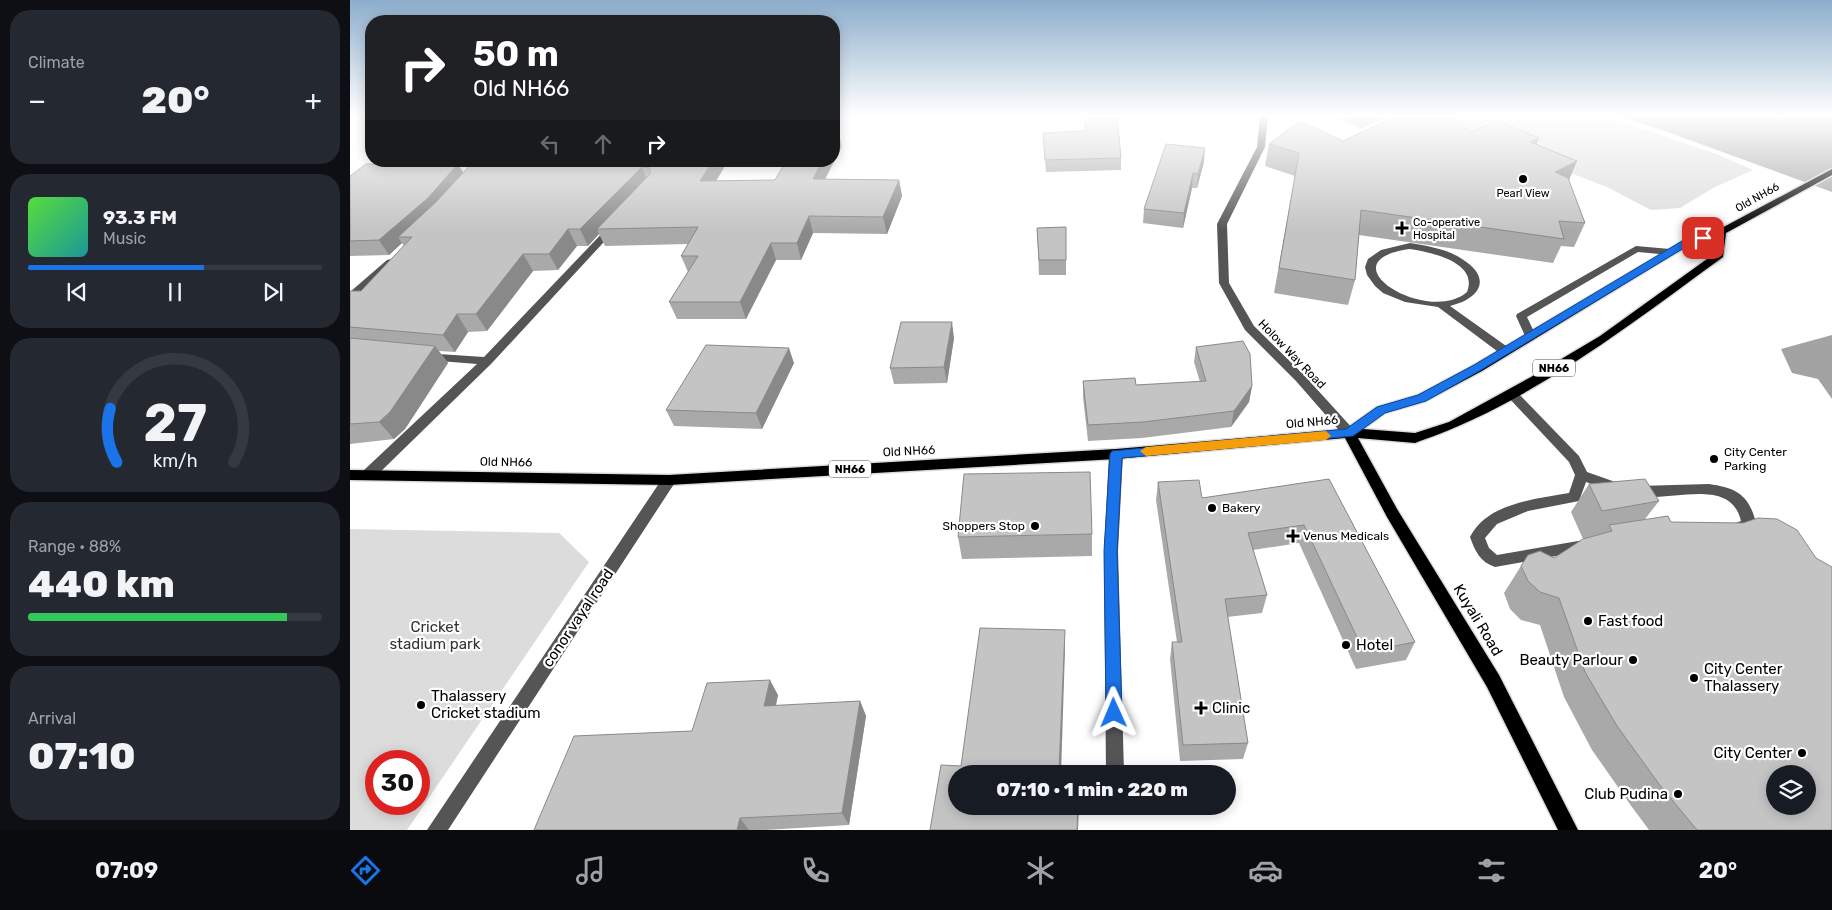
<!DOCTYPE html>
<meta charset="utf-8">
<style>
body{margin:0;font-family:Rubik,sans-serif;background:#242831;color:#f1f3f6;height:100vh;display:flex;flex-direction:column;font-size:19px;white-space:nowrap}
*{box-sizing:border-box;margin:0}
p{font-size:16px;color:#9ea1a6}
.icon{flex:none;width:28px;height:28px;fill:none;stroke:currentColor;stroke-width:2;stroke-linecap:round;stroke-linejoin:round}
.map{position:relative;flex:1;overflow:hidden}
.details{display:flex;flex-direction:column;gap:10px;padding:10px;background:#0d0f14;width:350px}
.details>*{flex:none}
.hud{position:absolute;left:15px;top:15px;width:475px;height:152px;border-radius:20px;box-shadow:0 2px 12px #0003;background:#202124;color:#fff;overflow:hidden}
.buttons{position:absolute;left:1416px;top:765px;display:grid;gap:10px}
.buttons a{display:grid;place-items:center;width:50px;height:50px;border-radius:50%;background:#171b24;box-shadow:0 2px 12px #0003;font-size:25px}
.speed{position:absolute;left:15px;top:750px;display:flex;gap:10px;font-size:25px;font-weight:700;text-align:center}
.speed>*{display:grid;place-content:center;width:65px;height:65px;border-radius:50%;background:#171b24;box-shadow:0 2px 12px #0003;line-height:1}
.speed .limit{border:8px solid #d22;background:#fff;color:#111}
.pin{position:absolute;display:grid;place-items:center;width:42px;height:42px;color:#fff;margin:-21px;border-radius:10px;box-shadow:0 2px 8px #0006}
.me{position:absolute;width:55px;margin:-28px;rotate:359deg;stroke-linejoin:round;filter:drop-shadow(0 0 4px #0008)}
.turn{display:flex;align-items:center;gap:18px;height:105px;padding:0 25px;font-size:22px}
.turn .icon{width:65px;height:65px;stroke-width:2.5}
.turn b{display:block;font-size:35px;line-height:42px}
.lanes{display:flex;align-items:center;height:48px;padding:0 25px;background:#0003;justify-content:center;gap:25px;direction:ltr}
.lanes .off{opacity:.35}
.big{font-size:38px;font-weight:800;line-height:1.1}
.details .tile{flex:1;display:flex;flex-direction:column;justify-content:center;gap:8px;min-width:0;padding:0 18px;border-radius:20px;background:#242831}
.details .dial{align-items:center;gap:0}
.dial svg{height:130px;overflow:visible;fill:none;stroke:#363941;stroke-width:7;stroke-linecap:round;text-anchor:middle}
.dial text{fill:#f1f3f6;stroke:none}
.song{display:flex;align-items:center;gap:15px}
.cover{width:60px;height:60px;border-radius:8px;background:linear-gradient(135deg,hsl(110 70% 55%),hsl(180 70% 35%))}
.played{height:5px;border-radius:2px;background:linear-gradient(90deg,#1a73e8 60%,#363941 60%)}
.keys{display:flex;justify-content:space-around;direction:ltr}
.heat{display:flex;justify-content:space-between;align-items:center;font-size:28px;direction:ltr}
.charge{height:8px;border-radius:4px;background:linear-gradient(90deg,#34c759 88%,#363941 0)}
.trip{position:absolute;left:598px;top:765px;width:288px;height:50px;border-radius:25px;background:#171b24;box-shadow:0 2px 12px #0003;font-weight:800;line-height:50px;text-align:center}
.tab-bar{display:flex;height:80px;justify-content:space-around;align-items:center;background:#090b0e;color:#9ea1a6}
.tab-bar .icon{width:35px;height:35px}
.tab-bar .active{color:#1a73e8}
.tab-bar b{font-size:22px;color:#f1f3f6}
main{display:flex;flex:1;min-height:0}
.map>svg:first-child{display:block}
.green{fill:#dcdcdc;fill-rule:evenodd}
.water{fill:#a3a3a3}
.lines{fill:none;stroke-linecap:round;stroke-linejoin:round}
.ferry{stroke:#444;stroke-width:1;stroke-dasharray:4.5 4;stroke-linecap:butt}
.major-casing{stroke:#dbdbdb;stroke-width:3}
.minor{fill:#555;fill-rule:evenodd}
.major{fill:#000;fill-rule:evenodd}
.wall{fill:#a9a9a9}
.shaded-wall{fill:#898989}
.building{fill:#c4c4c4;stroke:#898989;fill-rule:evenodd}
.route{fill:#1a73e8;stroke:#114b97}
.slow{fill:#f59e0b}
.poi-dot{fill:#000;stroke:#fff;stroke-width:2}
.labels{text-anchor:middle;stroke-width:4.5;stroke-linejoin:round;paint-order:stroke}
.far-poi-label{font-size:11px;fill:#000;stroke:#fff}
.far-street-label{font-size:11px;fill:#000;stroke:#fff}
.shield{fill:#fff;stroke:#4c4c4c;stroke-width:1}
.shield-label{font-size:11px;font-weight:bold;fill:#000}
.street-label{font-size:12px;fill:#000;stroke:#fff}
.poi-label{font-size:12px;fill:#000;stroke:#fff;text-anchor:start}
.near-street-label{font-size:15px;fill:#000;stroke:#fff}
.near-poi-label{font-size:15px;fill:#000;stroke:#fff;text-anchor:start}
.near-park-label{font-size:15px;fill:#333;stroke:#fff}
</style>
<main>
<section class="details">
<div class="tile"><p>Climate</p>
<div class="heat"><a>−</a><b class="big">20°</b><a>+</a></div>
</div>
<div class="tile">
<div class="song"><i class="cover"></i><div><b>93.3 FM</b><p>Music</p></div></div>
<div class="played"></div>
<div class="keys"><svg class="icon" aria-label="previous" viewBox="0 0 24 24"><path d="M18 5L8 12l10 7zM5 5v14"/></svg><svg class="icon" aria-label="pause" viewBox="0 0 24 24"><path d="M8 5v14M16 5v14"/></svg><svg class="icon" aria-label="next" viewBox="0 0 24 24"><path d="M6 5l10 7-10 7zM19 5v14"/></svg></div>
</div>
<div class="tile dial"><svg viewBox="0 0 100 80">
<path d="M14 69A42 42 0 1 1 86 69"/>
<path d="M14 69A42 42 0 0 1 10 36" stroke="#1a73e8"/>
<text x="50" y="56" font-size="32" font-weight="700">27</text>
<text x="50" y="72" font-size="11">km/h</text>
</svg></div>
<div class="tile"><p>Range · 88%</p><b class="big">440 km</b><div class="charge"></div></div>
<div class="tile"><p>Arrival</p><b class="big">07:10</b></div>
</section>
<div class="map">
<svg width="1482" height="830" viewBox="0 0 1482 830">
<rect width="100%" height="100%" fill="#fff"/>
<path class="green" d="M 1070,115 L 1251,115 L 1369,155 L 1403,170 L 1363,188 L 1330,208 L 1301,210 L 1257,187 Z
M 0,529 L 209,533 L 239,562 L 57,830 L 0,830 ZM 69,761 L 69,804 L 26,804 L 26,761 Z"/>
<path class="water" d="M 1000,115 L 1027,115 L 1035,118 L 1011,128 L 989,119 Z
M 1265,115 L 1482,115 L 1482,192 L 1312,130 Z
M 1482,335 L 1482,399 L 1468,379 L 1442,373 L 1431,349 Z"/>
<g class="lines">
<path class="ferry" d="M 1478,115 L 1482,116"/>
<defs>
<path id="major" d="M 1482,169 L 1482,175 L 1376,233 L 1373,257 C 1280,325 1178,404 1070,441 L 1065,443 L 1008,438 L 1047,509 L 1149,675 L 1228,830 L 1208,830 L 1137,687 L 1037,517 L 995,438 L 766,459 L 319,485 L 0,480 L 0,470 L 319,475 L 766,449 L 996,429 L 1027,407 L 1068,395 L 1124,365 L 1333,241 L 1368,230 ZM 1366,237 L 1364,254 L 1250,336 L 1181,377 L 1099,422 L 1065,433 L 1013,429 L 1035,413 L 1076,401 L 1132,371 L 1339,245 Z"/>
</defs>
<use href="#major" class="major-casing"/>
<path class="minor" d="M 910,115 L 918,115 L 915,147 L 877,224 L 879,283 L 904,326 L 954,375 L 1004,430 L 1005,433 L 1004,436 L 994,436 L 946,381 L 895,330 L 869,283 L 867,224 L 907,147 Z
M 262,225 L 265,226 L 265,230 L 141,364 L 23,479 L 13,479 L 11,475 L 13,471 L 127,364 L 77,360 L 71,356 L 73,353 L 134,357 L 259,226 Z
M 1060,243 C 1078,246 1097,249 1112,259 C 1143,278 1130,299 1100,306 L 1159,348 L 1161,351 L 1159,354 L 1151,354 L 1088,307 L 1055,302 L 1033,293 L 1025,286 L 1017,275 L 1015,267 L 1018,259 L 1031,250 ZM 1060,249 C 1080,252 1129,262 1117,292 C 1078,326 972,261 1060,249 Z
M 1286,246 L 1320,249 L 1325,252 L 1320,255 L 1288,252 L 1177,317 L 1186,336 L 1184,338 L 1176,338 L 1166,316 L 1167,314 Z
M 41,259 L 46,262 L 45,264 L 4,299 L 0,300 L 0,292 L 37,260 Z
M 1161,389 L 1165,390 L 1229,456 L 1237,472 L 1271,484 L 1273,488 L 1271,492 L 1266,493 L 1236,482 L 1229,501 L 1178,511 L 1147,524 L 1135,538 L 1139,548 L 1147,555 L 1234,540 L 1239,542 L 1241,546 L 1239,550 L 1145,567 C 1130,562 1125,551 1120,537 C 1137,503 1185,499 1219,493 L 1225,475 L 1219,462 L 1157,396 L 1155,393 Z
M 766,449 L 771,451 L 773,454 L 768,551 L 774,773 L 756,774 L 754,551 L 759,454 L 761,451 Z
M 319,475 L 324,476 L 326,480 L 324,484 L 98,830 L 77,830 L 314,476 Z
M 1359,484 C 1387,488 1399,495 1406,523 C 1401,532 1390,536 1380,533 L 1378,529 L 1380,525 L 1391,521 C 1380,474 1316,505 1283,495 L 1281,491 L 1283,487 L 1288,486 Z"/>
<use href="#major" class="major"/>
</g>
<path class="wall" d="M 1121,132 L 1186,144 L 1227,161 L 1219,180 L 1235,223 L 1224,247 L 1211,246 L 1203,263 L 1009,235 L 1005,280 L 998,305 L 924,293 L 945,176 L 915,166 L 919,144 L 993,141 Z
M 693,133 L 771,158 L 771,170 L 696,172 Z
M 492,146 L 475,179 L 549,180 L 552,196 L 537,234 L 463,233 L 451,260 L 426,260 L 396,319 L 327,319 L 319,302 L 338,272 L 331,256 L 338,244 L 255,246 L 249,234 L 238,246 L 227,246 L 208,270 L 183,271 L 137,331 L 118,332 L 105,352 L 89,351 L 98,363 L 55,429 L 44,439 L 0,444 L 0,291 L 11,291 L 54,246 L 52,243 L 39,255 L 0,256 L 0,176 L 108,164 L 113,172 L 378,161 L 366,181 L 425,180 Z
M 854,162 L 847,188 L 842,188 L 833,228 L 793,223 L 794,209 Z
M 716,227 L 716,275 L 689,275 L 687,228 Z
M 604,338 L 597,383 L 544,384 L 540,368 Z
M 846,347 L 902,386 L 899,402 L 881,427 L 792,438 L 738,441 L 733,397 L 733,381 L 786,385 L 850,382 L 844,362 Z
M 444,363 L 412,429 L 324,426 L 316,410 Z
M 979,479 L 1065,642 L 1056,660 L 1006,669 L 949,543 L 903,550 L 917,595 L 912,613 L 877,617 L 898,743 L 893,759 L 830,761 L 820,659 L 822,642 L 827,642 L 806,500 L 808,482 L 852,498 Z
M 1239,484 L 1309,501 L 1295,519 L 1482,830 L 1299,830 L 1282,807 L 1242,750 L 1214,697 L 1190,625 L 1171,620 L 1160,609 L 1154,593 L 1171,566 L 1204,558 L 1241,537 L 1233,539 L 1221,512 Z
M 742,534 L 742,556 L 612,559 L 608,537 Z
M 428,695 L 426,706 L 510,701 L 516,716 L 499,825 L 415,830 L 184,830 Z"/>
<path class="shaded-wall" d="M 488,131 L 492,146 L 467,195 L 463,179 L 472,161 L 484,161 L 484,139 Z
M 1189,138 L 1180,160 L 1180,142 Z
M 855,148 L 854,162 L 847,188 L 848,174 Z
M 363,161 L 378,161 L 356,197 L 350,181 Z
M 1227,161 L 1217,184 L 1205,172 Z
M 108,164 L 116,178 L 48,237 L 52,243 L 39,255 L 29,240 Z
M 292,167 L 298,183 L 247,229 L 249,234 L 238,246 L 230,229 Z
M 843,173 L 842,188 L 833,228 L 834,213 Z
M 549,180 L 552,196 L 537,234 L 533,217 Z
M 459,216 L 463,233 L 451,260 L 447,243 Z
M 218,229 L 227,246 L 208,270 L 199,254 Z
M 421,243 L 426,260 L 396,319 L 390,302 Z
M 173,254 L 183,271 L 137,331 L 126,314 Z
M 107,314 L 118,332 L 105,352 L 93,335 Z
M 602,322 L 604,338 L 597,383 L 594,367 Z
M 85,346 L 98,363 L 55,429 L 44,439 L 29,422 Z
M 439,348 L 444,363 L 412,429 L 406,413 Z
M 902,386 L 899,402 L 881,427 L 884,411 Z
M 715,630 L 715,650 L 711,774 L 709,770 Z
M 420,680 L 428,695 L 422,720 L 414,706 Z
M 510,701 L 516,716 L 499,825 L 492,813 Z
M 728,806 L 729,806 L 728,830 L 727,830 Z
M 390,818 L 399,830 L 387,830 Z"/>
<path class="building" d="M 735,115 L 767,115 L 771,158 L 695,160 L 693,133 L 735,131 Z
M 1048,115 L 1088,115 L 1108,122 L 1121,132 L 1147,121 L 1189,138 L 1180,142 L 1227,161 L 1205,172 L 1218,178 L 1235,223 L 1209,221 L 1214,239 L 1011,210 L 1005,280 L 929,268 L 949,153 L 919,144 L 950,121 L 993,141 Z
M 484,131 L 488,131 L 484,139 Z
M 816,144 L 855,148 L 848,174 L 843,173 L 834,213 L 794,209 Z
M 126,161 L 363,161 L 350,181 L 425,180 L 436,161 L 472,161 L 463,179 L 549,180 L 533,217 L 459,216 L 447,243 L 421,243 L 390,302 L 319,302 L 348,256 L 331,256 L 348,227 L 247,229 L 300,174 L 300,168 L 292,167 L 230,229 L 218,229 L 199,254 L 173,254 L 126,314 L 107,314 L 93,335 L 0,327 L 0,291 L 11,291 L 62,237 L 48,237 L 86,202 L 123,162 Z
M 16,164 L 108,164 L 78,198 L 29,240 L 0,241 L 0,176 Z
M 716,227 L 716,260 L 689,260 L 687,228 Z
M 551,322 L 602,322 L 594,367 L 540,368 Z
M 0,338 L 85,346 L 40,412 L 29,422 L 0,424 Z
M 893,341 L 900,354 L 902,386 L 884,411 L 793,422 L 738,425 L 733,381 L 785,378 L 786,385 L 856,381 L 846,347 Z
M 356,345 L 439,348 L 406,413 L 316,410 Z
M 740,472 L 742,534 L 608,537 L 614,474 Z
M 979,479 L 1065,642 L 1014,652 L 954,525 L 898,533 L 917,595 L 875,599 L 898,743 L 833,745 L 822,642 L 832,642 L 808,482 L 849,480 L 852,498 Z
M 1295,479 L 1309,501 L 1252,511 L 1239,484 Z
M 1318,516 L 1321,522 L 1393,523 L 1408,518 L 1427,519 L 1447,530 L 1466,558 L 1482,567 L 1482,830 L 1347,830 L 1309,784 L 1267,726 L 1235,672 L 1209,598 L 1190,592 L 1178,581 L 1171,566 L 1178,555 L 1190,551 L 1204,558 L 1233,539 L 1262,531 L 1259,525 ZM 1425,774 L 1458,774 L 1458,806 L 1425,806 Z
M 630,628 L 715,630 L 709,770 L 729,771 L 729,774 L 606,774 L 606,806 L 728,806 L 727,830 L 580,830 L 591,765 L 611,766 Z
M 420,680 L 414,706 L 510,701 L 492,813 L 390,818 L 387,830 L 184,830 L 224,736 L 342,731 L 357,683 Z"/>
<linearGradient id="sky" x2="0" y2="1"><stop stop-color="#8cadcc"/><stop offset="0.5" stop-color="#fff"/><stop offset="1" stop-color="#fff" stop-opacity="0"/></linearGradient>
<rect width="1482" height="231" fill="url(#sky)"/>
<path class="route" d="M 1353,235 L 1356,236 L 1356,240 L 1339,245 L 1131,370 L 1076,401 L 1035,413 L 1003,436 L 772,458 L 767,551 L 772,713 L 770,718 L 764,720 L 759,718 L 756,713 L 754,551 L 760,454 L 762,451 L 996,429 L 1027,407 L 1068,395 L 1124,365 L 1332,241 Z"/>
<path class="slow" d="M 976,431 L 981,436 L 976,440 L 796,456 L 790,451 L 796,447 Z"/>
<g class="poi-dot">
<circle cx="1173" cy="179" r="5"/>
<path d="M1049.5 220.5h5v5h5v5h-5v5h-5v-5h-5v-5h5z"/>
<circle cx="1364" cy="459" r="5"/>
<circle cx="862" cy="508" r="5"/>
<circle cx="685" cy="526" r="5"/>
<path d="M940.5 528.5h5v5h5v5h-5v5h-5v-5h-5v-5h5z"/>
<circle cx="1238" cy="621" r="5"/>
<circle cx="996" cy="645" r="5"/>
<circle cx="1283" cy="660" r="5"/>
<circle cx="1344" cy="678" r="5"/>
<circle cx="71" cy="705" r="5"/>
<path d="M848.5 700.5h5v5h5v5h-5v5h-5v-5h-5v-5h5z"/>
<circle cx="1452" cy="753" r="5"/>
<circle cx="1328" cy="794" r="5"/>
</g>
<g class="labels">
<g class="far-poi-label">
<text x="1173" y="197">Pearl View</text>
<text x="1063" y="226" text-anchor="start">Co-operative<tspan x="1063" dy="13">Hospital</tspan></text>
</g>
<g class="far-street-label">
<text transform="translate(1407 197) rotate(-29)" y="4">Old NH66</text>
</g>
<g class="shield">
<rect x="1183" y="359.5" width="42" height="17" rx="4"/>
<rect x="479" y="460.5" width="42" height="17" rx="4"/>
</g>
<g class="shield-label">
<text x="1204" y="372">NH66</text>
<text x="500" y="473">NH66</text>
</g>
<g class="street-label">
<text transform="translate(942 354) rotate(46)" y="4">Holow Way Road</text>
<text transform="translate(962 422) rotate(-5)" y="4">Old NH66</text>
<text transform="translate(559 451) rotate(-3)" y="4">Old NH66</text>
<text transform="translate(156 462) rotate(1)" y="4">Old NH66</text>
</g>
<g class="poi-label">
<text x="1374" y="456">City Center<tspan x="1374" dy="14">Parking</tspan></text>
<text x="872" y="512">Bakery</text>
<text x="675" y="530" text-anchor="end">Shoppers Stop</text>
<text x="953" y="540">Venus Medicals</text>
</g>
<g class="near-street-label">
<text transform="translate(228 618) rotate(-56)" y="5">conor vayal road</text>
<text transform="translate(1128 620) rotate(59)" y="5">Kuyali Road</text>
</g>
<g class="near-poi-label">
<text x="1248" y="626">Fast food</text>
<text x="1006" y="650">Hotel</text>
<text x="1273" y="665" text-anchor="end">Beauty Parlour</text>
<text x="1354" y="674">City Center<tspan x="1354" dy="17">Thalassery</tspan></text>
<text x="81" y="701">Thalassery<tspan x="81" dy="17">Cricket stadium</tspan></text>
<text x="862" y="713">Clinic</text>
<text x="1442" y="758" text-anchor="end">City Center</text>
<text x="1318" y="799" text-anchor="end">Club Pudina</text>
</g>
<g class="near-park-label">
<text x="85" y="632">Cricket<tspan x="85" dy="17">stadium park</tspan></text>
</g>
</g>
</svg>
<div class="buttons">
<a><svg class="icon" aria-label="layers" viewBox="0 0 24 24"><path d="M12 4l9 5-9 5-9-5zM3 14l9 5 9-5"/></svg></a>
</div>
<div class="speed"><div class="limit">30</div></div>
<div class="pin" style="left:1353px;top:238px;background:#d93025"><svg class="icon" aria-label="arrive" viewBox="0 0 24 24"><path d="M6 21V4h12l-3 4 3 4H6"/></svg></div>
<svg class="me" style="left:764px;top:713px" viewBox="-20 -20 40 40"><path d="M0-17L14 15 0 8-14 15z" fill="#1a73e8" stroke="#fff" stroke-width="4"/></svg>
<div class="trip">07:10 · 1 min · 220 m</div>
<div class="hud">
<div class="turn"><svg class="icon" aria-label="right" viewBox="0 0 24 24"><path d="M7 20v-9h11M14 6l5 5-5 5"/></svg><div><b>50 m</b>Old NH66</div></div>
<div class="lanes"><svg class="icon off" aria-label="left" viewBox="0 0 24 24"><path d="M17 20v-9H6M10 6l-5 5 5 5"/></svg><svg class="icon off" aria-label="ahead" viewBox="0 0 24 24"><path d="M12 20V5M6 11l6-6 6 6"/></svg><svg class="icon" aria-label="right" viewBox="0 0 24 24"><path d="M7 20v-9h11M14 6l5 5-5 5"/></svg></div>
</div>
</div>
</main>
<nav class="tab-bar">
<b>07:09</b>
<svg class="icon active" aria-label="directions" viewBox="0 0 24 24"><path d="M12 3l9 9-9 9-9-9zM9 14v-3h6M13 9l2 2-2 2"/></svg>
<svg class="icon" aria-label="music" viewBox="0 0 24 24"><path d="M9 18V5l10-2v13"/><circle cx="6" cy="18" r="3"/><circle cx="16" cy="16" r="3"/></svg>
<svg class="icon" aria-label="phone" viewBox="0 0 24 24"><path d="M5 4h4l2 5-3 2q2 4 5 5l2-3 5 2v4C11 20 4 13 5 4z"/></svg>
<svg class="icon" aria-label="climate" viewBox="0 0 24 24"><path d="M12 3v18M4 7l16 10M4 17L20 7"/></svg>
<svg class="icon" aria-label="car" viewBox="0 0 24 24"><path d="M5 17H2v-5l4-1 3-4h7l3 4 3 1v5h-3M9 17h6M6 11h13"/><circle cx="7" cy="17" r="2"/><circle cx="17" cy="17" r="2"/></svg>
<svg class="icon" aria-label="filters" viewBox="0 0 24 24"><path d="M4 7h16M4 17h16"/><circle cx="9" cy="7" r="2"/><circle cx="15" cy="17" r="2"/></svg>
<b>20°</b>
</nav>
